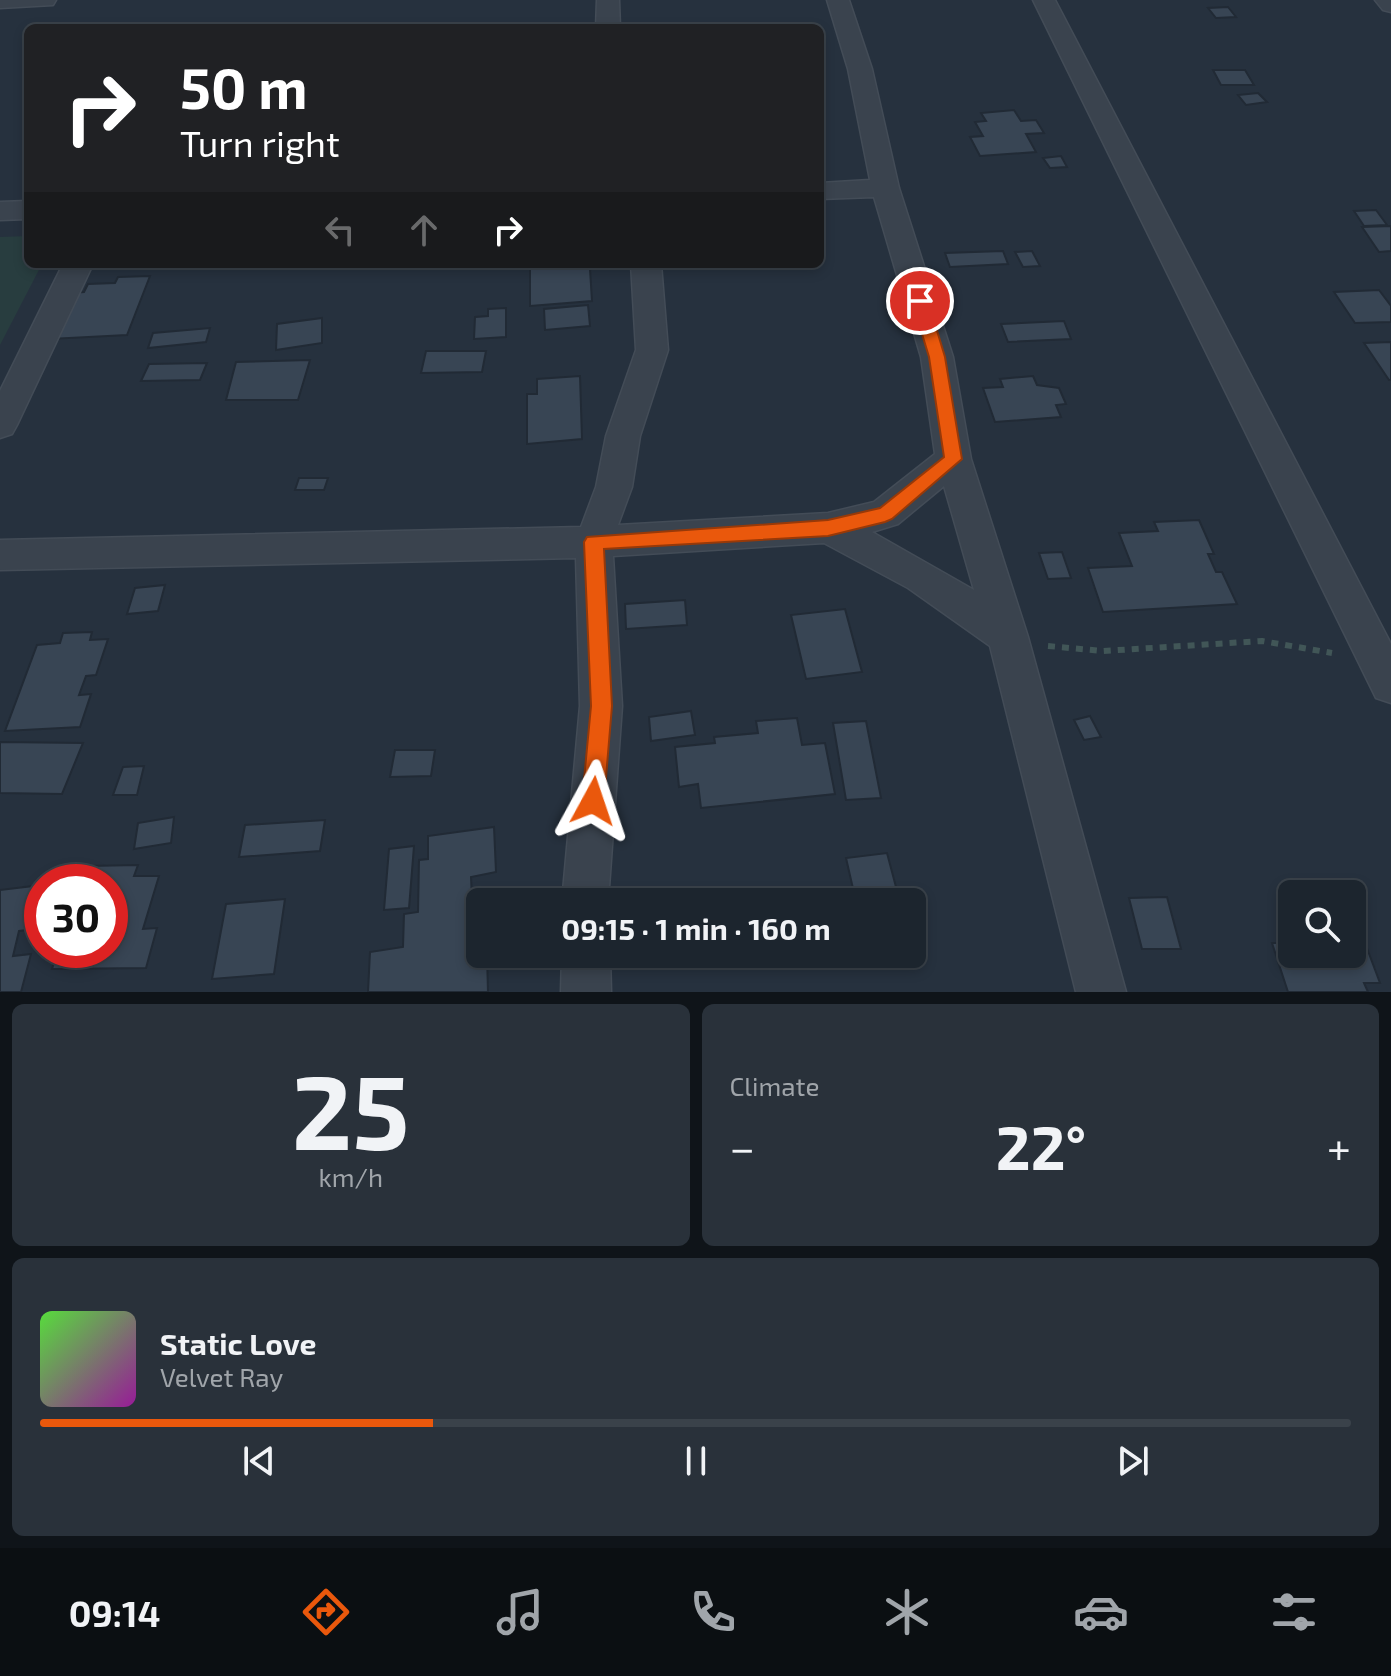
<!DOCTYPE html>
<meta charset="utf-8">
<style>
body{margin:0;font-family:"Exo 2",sans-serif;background:#29313a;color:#f1f3f6;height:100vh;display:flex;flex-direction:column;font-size:30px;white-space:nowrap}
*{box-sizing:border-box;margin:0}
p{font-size:26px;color:#a0a5aa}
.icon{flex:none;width:44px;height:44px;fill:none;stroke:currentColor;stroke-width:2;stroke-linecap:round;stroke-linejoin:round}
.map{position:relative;height:992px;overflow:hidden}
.drawer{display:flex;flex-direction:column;gap:12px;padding:12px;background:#0f1419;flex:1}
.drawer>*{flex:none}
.hud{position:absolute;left:24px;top:24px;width:800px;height:244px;border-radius:12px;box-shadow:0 4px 12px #0003,0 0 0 2px #3a424a;background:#202124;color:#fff;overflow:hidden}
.fabs{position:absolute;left:1278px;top:880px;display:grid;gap:16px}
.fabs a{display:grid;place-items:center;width:88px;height:88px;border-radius:12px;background:#1c252e;box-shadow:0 4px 12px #0003,0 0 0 2px #3a424a;font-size:40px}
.speed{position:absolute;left:24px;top:864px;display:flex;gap:16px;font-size:40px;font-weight:700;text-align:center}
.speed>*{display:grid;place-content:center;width:104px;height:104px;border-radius:50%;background:#1c252e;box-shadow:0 4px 12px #0003,0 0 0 2px #3a424a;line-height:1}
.speed .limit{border:12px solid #d22;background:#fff;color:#111}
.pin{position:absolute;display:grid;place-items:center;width:68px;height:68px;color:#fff;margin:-34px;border:4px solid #fff;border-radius:50%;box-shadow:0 2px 8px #0007}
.me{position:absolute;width:88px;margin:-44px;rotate:5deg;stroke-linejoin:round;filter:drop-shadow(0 0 6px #0008)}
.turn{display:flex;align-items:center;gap:28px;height:168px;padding:0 24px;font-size:36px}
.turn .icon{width:104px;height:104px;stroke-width:2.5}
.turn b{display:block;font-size:56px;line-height:68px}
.lanes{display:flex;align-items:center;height:76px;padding:0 24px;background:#0003;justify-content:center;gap:40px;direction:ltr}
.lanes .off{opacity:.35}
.big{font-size:60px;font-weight:700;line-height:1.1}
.drawer .widget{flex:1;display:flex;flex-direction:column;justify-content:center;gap:12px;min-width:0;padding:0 28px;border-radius:12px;background:#29313a}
.drawer .dial{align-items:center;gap:0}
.dial b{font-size:104px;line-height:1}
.song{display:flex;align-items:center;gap:24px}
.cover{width:96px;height:96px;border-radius:12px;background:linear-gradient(135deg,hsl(110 70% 55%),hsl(300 70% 35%))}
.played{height:8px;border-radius:4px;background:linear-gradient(90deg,#ea580c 30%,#3a424a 30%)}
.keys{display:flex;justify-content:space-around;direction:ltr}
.heat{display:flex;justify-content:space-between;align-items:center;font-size:44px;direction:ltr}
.drawer .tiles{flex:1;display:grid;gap:12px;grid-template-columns:1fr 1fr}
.widget:last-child{grid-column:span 2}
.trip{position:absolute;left:466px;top:888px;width:460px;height:80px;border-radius:12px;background:#1c252e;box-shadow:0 4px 12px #0003,0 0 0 2px #3a424a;font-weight:700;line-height:80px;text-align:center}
.menu{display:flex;height:128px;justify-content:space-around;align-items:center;background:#0b0f12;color:#a0a5aa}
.menu .icon{width:56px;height:56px}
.menu .selected{color:#ea580c}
.menu b{font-size:36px;color:#f1f3f6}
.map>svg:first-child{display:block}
.green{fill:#283d3f}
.building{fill:#384554;stroke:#212a35;stroke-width:2}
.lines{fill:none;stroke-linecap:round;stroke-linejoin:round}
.minor-casing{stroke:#434c57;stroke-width:3}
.path{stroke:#415657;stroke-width:6;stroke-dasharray:7 7;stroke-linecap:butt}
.minor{fill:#3a434e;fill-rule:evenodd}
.route{fill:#ea580c;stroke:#983908;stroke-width:2}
</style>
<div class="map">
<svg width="1391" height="992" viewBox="0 0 1391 992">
<rect width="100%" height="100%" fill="#26313e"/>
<path class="green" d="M 28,236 L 28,264 L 42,264 L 0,345 L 0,237 Z"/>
<path class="building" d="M 1228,7 L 1236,17 L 1216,18 L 1208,8 Z
M 1213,70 L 1245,70 L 1254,85 L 1221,85 Z
M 1258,93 L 1267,102 L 1246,105 L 1238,95 Z
M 1014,110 L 1021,121 L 1036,120 L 1044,133 L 1026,134 L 1036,152 L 980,156 L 970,137 L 983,136 L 975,122 L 986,121 L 981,113 Z
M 1061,156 L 1067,167 L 1050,168 L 1043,158 Z
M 1376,210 L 1387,225 L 1364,226 L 1354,211 Z
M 1391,226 L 1391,251 L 1379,252 L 1362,227 Z
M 1003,251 L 1008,264 L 950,267 L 945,253 Z
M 1032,251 L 1040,266 L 1023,267 L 1015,252 Z
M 530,264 L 600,264 L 601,268 L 590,269 L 592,301 L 530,306 Z
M 150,276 L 127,335 L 50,339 L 71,293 L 84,292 L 88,284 L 115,283 L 118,277 Z
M 1379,290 L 1391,306 L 1391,322 L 1355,323 L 1334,292 Z
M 588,305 L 590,326 L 545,330 L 544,309 Z
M 506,308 L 506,337 L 474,339 L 475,317 L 488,316 L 488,309 Z
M 322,318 L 322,343 L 276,350 L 277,324 Z
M 1064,321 L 1071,339 L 1008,342 L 1001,324 Z
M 210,328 L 206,342 L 148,348 L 153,333 Z
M 1391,342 L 1391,380 L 1389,380 L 1364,343 Z
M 426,351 L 486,351 L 482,372 L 421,373 Z
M 310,360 L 298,400 L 226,400 L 236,362 Z
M 207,363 L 200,380 L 141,381 L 149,364 Z
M 580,376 L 582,439 L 527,444 L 527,394 L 537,394 L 537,379 Z
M 1033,376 L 1037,385 L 1059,388 L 1066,404 L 1056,405 L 1061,417 L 995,422 L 983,388 L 1003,387 L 1000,379 Z
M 299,478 L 328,478 L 324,490 L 295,490 Z
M 1199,520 L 1214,554 L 1208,554 L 1216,572 L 1222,572 L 1237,604 L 1103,612 L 1088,568 L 1132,566 L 1119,533 L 1158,531 L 1154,522 Z
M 1062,552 L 1071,578 L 1048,579 L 1039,553 Z
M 165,585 L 158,611 L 127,614 L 135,588 Z
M 685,600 L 687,625 L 626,629 L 625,604 Z
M 845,609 L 862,672 L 806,679 L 791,615 Z
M 92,632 L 90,640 L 108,639 L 96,675 L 86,676 L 79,695 L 91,694 L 80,727 L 5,731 L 37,645 L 60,643 L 63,633 Z
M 691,711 L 695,735 L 651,741 L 649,717 Z
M 1090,716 L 1101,737 L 1084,740 L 1074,720 Z
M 797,718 L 802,745 L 825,743 L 835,794 L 701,808 L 698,784 L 679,787 L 675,747 L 715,743 L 714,737 L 758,733 L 756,721 Z
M 866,721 L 881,798 L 846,800 L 833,723 Z
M 0,742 L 83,743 L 62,794 L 0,793 Z
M 395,750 L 435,750 L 431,776 L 390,777 Z
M 144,766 L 137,795 L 113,795 L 123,767 Z
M 174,817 L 171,843 L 134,849 L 138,823 Z
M 325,820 L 320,851 L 239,857 L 245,825 Z
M 494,827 L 496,872 L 471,877 L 472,898 L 486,896 L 486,902 L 480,902 L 480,954 L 487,954 L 488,992 L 368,992 L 370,952 L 403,947 L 404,914 L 418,912 L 419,860 L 428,859 L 428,836 Z
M 414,846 L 409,908 L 384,910 L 389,849 Z
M 887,853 L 896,887 L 854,893 L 846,858 Z
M 138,865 L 134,876 L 159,876 L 143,929 L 157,928 L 146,968 L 52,969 L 58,950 L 110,950 L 110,882 L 82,882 L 87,866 Z
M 42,885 L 42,906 L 36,929 L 19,931 L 13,956 L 31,954 L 21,992 L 0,992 L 0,890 Z
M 1167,897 L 1181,949 L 1142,949 L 1129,898 Z
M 285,899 L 274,974 L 212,979 L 226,904 Z
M 1272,943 L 1292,943 L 1292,954 L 1352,954 L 1352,943 L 1365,943 L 1380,983 L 1364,983 L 1368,992 L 1288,992 Z"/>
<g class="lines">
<defs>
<path id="minor" d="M 0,0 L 56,0 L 53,5 L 0,8 Z
M 597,0 L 619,0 L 620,28 L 596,28 Z
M 827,0 L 849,0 L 872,69 L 899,188 L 953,357 L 971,459 L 1028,637 L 1126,992 L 1076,992 L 990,646 L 908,588 L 824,543 L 613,556 L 622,706 L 608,902 L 562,902 L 580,706 L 576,558 L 0,570 L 0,540 L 581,527 L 596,487 L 606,436 L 636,350 L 631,264 L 661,264 L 668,350 L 640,436 L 632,487 L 618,525 L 828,513 L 874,502 L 935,454 L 921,357 L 874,197 L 820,199 L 820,183 L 870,180 L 848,69 ZM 944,486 L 974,590 L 872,532 L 898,524 Z
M 1033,0 L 1055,0 L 1391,644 L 1391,703 L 1376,698 Z
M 1375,0 L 1391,0 L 1391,12 L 1383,10 Z
M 28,201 L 28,219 L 0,220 L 0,202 Z
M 63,264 L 93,264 L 17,425 L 12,434 L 0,438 L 0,391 Z
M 562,954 L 610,954 L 611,992 L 561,992 Z"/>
</defs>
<use href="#minor" class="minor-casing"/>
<path class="path" d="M 1048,646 L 1103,651 L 1262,641 L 1332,653"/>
<use href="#minor" class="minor"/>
</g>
<path class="route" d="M 920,296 L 928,301 L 945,357 L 962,459 L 892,519 L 885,522 L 828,536 L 604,549 L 612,706 L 604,801 L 601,809 L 593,812 L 585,809 L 582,801 L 591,706 L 584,542 L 587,537 L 828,520 L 880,508 L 944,457 L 929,357 L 912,301 Z"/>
</svg>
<div class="fabs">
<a><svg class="icon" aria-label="search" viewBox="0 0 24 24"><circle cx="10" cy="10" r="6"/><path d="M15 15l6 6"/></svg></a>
</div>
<div class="speed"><div class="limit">30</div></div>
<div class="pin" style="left:920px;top:301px;background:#d93025"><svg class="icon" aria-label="arrive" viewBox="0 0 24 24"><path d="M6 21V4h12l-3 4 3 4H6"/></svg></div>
<svg class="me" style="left:593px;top:801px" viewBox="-20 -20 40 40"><path d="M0-17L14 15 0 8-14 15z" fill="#ea580c" stroke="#fff" stroke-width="4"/></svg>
<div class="trip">09:15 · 1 min · 160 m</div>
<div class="hud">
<div class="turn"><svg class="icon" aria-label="right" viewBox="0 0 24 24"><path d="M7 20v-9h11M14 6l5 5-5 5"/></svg><div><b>50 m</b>Turn right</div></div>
<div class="lanes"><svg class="icon off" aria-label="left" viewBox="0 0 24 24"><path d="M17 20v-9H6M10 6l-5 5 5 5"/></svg><svg class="icon off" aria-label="ahead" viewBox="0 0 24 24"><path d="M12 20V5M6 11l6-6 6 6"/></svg><svg class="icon" aria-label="right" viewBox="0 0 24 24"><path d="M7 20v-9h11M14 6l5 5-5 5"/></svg></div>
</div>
</div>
<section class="drawer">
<div class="tiles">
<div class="widget dial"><b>25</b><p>km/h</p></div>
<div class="widget"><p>Climate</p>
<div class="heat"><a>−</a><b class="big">22°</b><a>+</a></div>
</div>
<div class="widget">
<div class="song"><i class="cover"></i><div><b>Static Love</b><p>Velvet Ray</p></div></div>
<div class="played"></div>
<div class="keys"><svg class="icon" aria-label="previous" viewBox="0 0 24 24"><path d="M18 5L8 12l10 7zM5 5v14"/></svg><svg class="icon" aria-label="pause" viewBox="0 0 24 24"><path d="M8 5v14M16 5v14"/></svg><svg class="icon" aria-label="next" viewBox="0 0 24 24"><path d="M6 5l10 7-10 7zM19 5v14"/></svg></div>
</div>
</div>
</section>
<nav class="menu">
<b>09:14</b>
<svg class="icon selected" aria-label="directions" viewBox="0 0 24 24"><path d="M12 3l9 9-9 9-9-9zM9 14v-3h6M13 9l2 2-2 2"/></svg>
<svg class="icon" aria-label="music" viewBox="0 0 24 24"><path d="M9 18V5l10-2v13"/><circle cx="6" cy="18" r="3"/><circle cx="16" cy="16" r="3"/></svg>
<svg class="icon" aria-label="phone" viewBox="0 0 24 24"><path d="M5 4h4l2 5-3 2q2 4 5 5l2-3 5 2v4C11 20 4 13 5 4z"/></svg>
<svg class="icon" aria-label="climate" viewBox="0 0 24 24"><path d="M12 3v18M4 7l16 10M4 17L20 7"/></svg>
<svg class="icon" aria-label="car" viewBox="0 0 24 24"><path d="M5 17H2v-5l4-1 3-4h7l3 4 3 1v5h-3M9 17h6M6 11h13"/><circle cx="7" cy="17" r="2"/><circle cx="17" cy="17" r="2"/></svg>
<svg class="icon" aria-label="filters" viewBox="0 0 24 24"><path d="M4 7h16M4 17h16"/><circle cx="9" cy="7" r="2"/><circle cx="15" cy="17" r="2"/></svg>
</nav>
